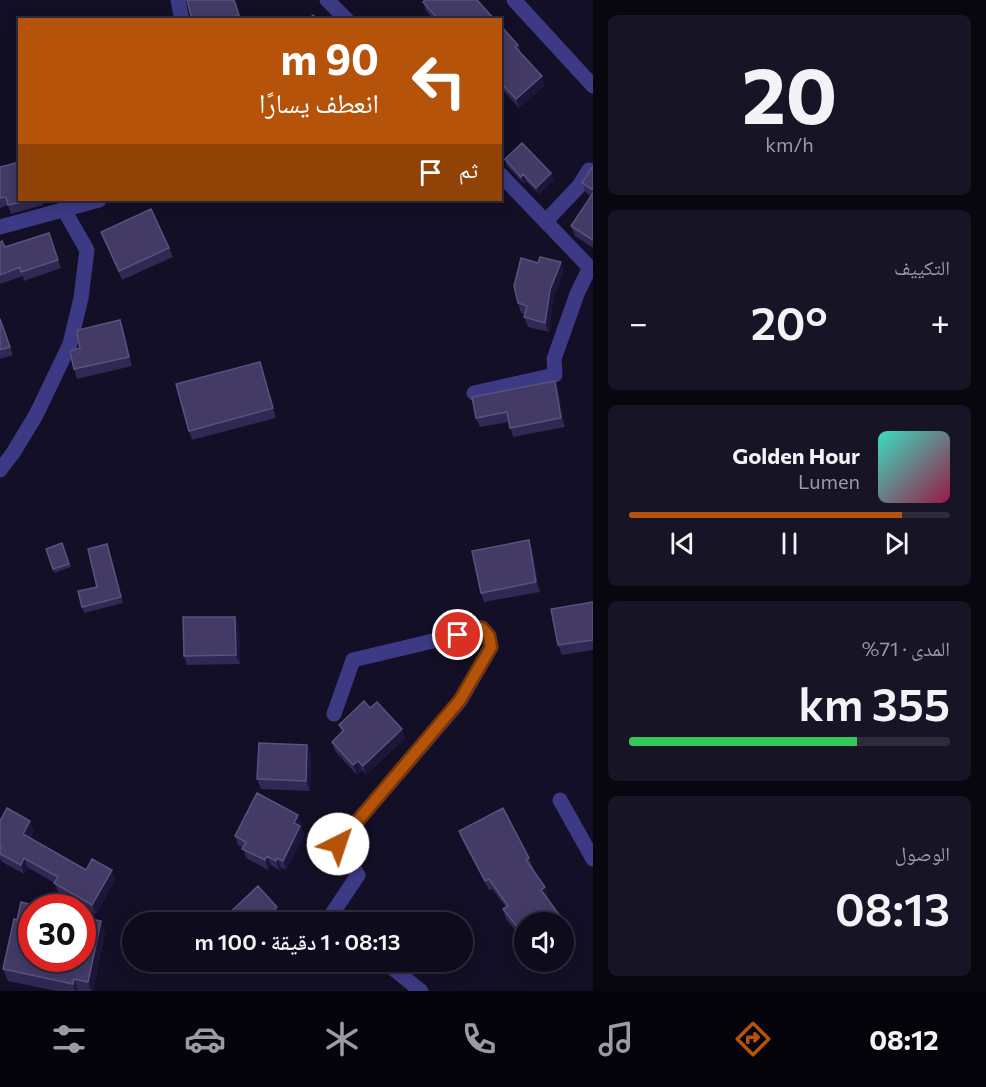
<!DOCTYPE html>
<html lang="ar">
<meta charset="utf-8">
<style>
body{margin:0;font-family:Commissioner,"Noto Naskh Arabic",sans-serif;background:#171425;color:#f1f3f6;direction:rtl;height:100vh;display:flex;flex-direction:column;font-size:22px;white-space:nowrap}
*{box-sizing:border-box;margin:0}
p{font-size:20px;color:#9b9ba3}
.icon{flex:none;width:33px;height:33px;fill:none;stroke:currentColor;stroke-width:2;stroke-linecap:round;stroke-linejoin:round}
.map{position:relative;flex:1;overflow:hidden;direction:ltr}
.panel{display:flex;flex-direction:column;gap:15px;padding:15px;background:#08060f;width:393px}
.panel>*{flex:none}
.banner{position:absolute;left:18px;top:18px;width:484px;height:183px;border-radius:0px;box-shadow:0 3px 15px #0003,0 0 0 2px #2e2b3b;direction:rtl;background:#b45309;color:#fff;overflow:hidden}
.controls{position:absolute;left:514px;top:912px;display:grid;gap:12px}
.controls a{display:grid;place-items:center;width:60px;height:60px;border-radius:50%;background:#0e0b1c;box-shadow:0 3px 15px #0003,0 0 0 2px #2e2b3b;font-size:30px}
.speed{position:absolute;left:18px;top:894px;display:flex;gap:12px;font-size:30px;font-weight:700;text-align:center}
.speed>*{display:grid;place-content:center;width:78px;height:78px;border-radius:50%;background:#0e0b1c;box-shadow:0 3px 15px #0003,0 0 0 2px #2e2b3b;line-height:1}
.speed .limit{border:9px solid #d22;background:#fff;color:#111}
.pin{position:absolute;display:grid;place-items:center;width:51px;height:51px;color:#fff;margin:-26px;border:3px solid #fff;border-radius:50%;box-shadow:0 2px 6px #0007}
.me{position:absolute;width:66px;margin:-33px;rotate:41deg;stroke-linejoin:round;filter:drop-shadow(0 0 4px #0008)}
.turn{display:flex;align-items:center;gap:21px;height:126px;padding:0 24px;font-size:27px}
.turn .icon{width:78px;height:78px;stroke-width:2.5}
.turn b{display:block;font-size:42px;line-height:51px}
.then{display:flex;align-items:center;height:57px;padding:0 24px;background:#0003;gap:12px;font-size:22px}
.big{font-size:45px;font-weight:600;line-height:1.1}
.panel .widget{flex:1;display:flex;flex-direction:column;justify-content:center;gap:9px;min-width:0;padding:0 21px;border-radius:9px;background:#171425}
.panel .dial{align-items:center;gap:0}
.dial b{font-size:78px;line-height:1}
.song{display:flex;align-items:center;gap:18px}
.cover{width:72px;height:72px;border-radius:9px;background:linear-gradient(135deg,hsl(170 70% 55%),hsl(340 70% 35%))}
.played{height:6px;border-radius:3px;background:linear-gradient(90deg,#b45309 85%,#2e2b3b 85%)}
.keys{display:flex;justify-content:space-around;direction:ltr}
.heat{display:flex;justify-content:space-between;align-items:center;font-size:33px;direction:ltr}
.charge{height:9px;border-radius:4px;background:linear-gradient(90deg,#34c759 71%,#2e2b3b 0)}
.trip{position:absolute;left:122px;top:912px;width:351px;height:60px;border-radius:30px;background:#0e0b1c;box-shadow:0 3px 15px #0003,0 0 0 2px #2e2b3b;font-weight:600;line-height:60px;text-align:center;direction:rtl}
.tabs{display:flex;height:96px;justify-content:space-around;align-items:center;background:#06040b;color:#9b9ba3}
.tabs .icon{width:42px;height:42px}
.tabs .active{color:#b45309}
.tabs b{font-size:27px;color:#f1f3f6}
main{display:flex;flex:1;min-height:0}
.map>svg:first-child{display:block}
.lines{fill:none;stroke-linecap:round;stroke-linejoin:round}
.street{stroke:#3d3a85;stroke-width:15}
.wall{fill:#312854}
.shaded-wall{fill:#1d163a}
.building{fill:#433a66;stroke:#5a527e;stroke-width:1.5}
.route-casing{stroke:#753606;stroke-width:15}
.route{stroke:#b45309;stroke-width:10}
</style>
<main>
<section class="panel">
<div class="widget dial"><b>20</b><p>km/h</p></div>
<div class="widget"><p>التكييف</p>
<div class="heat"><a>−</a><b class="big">20°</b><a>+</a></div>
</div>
<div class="widget">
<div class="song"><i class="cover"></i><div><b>Golden Hour</b><p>Lumen</p></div></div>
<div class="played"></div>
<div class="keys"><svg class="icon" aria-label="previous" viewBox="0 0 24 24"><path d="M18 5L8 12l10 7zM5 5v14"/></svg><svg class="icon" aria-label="pause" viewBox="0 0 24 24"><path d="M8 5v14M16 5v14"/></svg><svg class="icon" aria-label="next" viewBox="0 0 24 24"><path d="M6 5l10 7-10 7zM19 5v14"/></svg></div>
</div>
<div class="widget"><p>المدى · 71%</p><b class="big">355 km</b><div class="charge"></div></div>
<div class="widget"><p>الوصول</p><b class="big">08:13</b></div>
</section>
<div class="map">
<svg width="593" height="991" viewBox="0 0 593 991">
<rect width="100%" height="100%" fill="#130f26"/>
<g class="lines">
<path class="street" d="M 178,0 L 182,20
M 327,0 L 347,20
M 514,0 L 593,86
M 501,175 L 593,271
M 546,221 L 579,186 L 589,170
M 0,227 L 99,200
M 474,393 L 555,375 L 554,359 L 577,294 L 590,267
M 0,470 L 13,453 L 36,415 L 70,344 L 81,298 L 87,250 L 64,210
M 334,714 L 353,660 L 458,635 L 472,628 L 482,628 L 489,636 L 491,647 L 460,701 L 338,844 L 358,875 L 330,917 L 337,922
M 560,800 L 593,859
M 385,962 L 421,991"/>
</g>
<path class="wall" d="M 235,0 L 241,20 L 192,20 Z
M 425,0 L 478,0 L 478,2 L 495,20 L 434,20 L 426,11 L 423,2 Z
M 501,26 L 518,45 L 521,53 L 545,85 L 519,108 L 501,88 Z
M 505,159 L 551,173 L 554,180 L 539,194 L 526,181 L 523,183 L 507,166 Z
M 593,166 L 593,248 L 575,236 L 571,226 L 591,196 L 586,193 L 582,183 Z
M 0,167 L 20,200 L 42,200 L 43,205 L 11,214 L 8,205 L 0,208 Z
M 101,232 L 169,248 L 173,257 L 122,280 Z
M 49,233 L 61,268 L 24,281 L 23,276 L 0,284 L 0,242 L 5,247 Z
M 564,272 L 553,299 L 549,332 L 528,327 L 524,317 L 525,314 L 521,313 L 518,303 Z
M 0,318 L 13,355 L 0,359 Z
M 120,320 L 124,330 L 132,366 L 77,379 L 74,369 L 80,348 Z
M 260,362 L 276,418 L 192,440 L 189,431 Z
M 555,381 L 558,391 L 565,427 L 513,437 L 509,422 L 480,427 L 476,418 Z
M 529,540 L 532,549 L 540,592 L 484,602 L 481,593 Z
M 62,543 L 71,567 L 54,573 L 46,549 Z
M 107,544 L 123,603 L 84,613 L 82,607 L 97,587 Z
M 593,602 L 593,650 L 562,655 L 558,645 Z
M 239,626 L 240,664 L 187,665 L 184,656 Z
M 370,708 L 405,738 L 366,775 L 362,770 L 357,775 L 335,751 L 332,742 L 342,733 L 339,725 Z
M 311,754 L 310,791 L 261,789 L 257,779 Z
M 0,821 L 34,830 L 30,838 L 86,870 L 112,870 L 115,880 L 96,914 L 58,893 L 55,883 L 28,868 L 24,874 L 2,862 L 0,858 Z
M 302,824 L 301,826 L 304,836 L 286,870 L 281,867 L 279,870 L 271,865 L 268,870 L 246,858 L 243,848 L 238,845 L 235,836 Z
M 459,831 L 529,858 L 533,868 L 531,868 L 545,887 L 548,897 L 525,922 L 525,942 L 506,919 L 503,909 L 506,907 L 492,889 L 489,890 L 462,840 Z
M 105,933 L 93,991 L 56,991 L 8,981 L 3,969 Z
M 230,962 L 264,962 L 258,967 L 254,963 L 249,969 L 242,963 L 237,968 Z"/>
<path class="shaded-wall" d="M 542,76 L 545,85 L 519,108 L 516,99 Z
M 551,173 L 554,180 L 539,194 L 536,188 Z
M 523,174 L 526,181 L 523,183 L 521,177 Z
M 561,262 L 564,272 L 553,299 L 549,332 L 545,323 L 550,290 Z
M 120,320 L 124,330 L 132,366 L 129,357 Z
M 555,381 L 558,391 L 565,427 L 561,418 Z
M 529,540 L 532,549 L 540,592 L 536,582 Z
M 235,617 L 239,626 L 240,664 L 236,655 Z
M 402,729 L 405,738 L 366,775 L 363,766 Z
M 307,745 L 311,754 L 310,791 L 306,781 Z
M 358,761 L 362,770 L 357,775 L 353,765 Z
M 298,815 L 302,824 L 301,826 L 304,836 L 286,870 L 283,861 L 294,823 Z
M 30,821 L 34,830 L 26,843 L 23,834 Z
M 267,856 L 271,865 L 268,870 L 265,860 Z
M 24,858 L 28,868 L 24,874 L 21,865 Z
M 277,858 L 281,867 L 279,870 L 276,861 Z
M 112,870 L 115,880 L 96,914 L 92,905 Z
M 545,887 L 548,897 L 545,899 L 541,890 Z
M 277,907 L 281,916 L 277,920 L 274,910 Z
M 101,921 L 105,933 L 93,991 L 91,991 L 88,982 Z
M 564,923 L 566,929 L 565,931 L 566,934 L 564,935 Z
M 234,962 L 242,962 L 242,963 L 237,968 Z
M 246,962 L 254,962 L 254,963 L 249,969 Z
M 256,962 L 264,962 L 258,967 Z
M 74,979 L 78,991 L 75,991 L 73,984 Z"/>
<path class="building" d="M 187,0 L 234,0 L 239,15 L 226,20 L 192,20 Z
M 425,0 L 477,0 L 495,20 L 439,20 L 423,2 Z
M 313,15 L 318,20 L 308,20 Z
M 501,26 L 518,45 L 515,47 L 542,76 L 516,99 L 501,83 Z
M 19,72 L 20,72 L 20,113 L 19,113 Z
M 522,143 L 551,173 L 536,188 L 523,174 L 521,177 L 505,159 Z
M 20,162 L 20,200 L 30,200 L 8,205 L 6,197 L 0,198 L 0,167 Z
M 593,166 L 593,190 L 582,183 Z
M 593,193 L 593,240 L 571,226 Z
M 151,209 L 169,248 L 119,271 L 101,232 Z
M 49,233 L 58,260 L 21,272 L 20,267 L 0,275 L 0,242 L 2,241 L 5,247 Z
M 540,257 L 561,262 L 550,290 L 545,323 L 524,317 L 527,306 L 518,303 L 514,286 L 521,258 L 538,263 Z
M 0,319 L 10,347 L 0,350 Z
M 120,320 L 129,357 L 74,369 L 70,351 L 80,348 L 77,334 L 78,330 Z
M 260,362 L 273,408 L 189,431 L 176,384 Z
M 555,381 L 561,418 L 510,428 L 507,412 L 476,418 L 472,397 Z
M 529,540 L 536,582 L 481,593 L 472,551 Z
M 62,543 L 69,564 L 53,569 L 46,549 Z
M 107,544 L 121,597 L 82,607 L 78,591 L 97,587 L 88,549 Z
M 593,602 L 593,640 L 558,645 L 551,609 Z
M 183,617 L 235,617 L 236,655 L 184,656 Z
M 364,701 L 370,708 L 377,702 L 402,729 L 363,766 L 358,761 L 353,765 L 332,742 L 344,730 L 339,725 Z
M 259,743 L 307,745 L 306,781 L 257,779 Z
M 257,793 L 298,815 L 294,823 L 300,826 L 283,861 L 277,858 L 276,861 L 267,856 L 265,860 L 242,849 L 246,842 L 235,836 Z
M 7,808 L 30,821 L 23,834 L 86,870 L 92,859 L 112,870 L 92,905 L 54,883 L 58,877 L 24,858 L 21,865 L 0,854 L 0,850 L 1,847 L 0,847 L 0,821 Z
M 503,808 L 529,858 L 526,860 L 545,887 L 541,890 L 563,920 L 560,922 L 561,922 L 525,922 L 525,937 L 503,909 L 508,906 L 489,879 L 485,881 L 459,831 Z
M 258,886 L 277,907 L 274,910 L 286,922 L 220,922 Z
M 21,902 L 43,908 L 32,908 L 32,958 L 82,958 L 82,917 L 101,921 L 88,982 L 74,979 L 73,984 L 3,969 L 14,919 L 17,920 Z"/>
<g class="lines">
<defs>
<path id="route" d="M 338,844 L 460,700 L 491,647 L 489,636 L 482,628 L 472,628 L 458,635"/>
</defs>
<use href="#route" class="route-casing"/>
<use href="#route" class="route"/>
</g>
</svg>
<div class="controls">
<a><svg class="icon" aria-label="sound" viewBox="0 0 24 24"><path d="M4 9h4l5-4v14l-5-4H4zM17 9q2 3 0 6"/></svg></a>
</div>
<div class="speed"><div class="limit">30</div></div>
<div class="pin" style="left:458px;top:635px;background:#d93025"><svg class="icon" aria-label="arrive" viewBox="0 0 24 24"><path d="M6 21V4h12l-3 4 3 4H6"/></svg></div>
<svg class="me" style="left:338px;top:844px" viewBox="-20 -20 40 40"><circle r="19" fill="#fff"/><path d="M0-13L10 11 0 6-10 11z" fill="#b45309"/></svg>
<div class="trip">08:13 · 1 دقيقة · 100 m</div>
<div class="banner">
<div class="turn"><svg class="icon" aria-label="left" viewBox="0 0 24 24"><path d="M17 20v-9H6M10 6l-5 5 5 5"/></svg><div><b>90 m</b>انعطف يسارًا</div></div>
<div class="then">ثم<svg class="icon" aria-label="arrive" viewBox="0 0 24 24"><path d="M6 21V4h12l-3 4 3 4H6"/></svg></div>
</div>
</div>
</main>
<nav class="tabs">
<b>08:12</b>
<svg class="icon active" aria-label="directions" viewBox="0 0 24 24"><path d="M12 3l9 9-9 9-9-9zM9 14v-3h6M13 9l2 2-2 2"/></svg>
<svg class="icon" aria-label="music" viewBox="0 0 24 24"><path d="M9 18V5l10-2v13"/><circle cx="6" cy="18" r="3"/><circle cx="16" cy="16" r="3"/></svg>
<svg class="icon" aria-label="phone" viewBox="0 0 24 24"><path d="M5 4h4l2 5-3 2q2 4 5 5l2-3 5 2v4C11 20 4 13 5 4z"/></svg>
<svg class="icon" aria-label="climate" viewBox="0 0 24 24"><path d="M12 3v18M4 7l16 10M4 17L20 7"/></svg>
<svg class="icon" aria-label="car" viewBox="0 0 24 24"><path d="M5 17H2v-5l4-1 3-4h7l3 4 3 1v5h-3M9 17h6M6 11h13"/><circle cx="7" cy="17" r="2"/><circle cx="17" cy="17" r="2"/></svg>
<svg class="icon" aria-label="filters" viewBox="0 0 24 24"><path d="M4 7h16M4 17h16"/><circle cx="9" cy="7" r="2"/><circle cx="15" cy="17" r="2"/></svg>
</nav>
